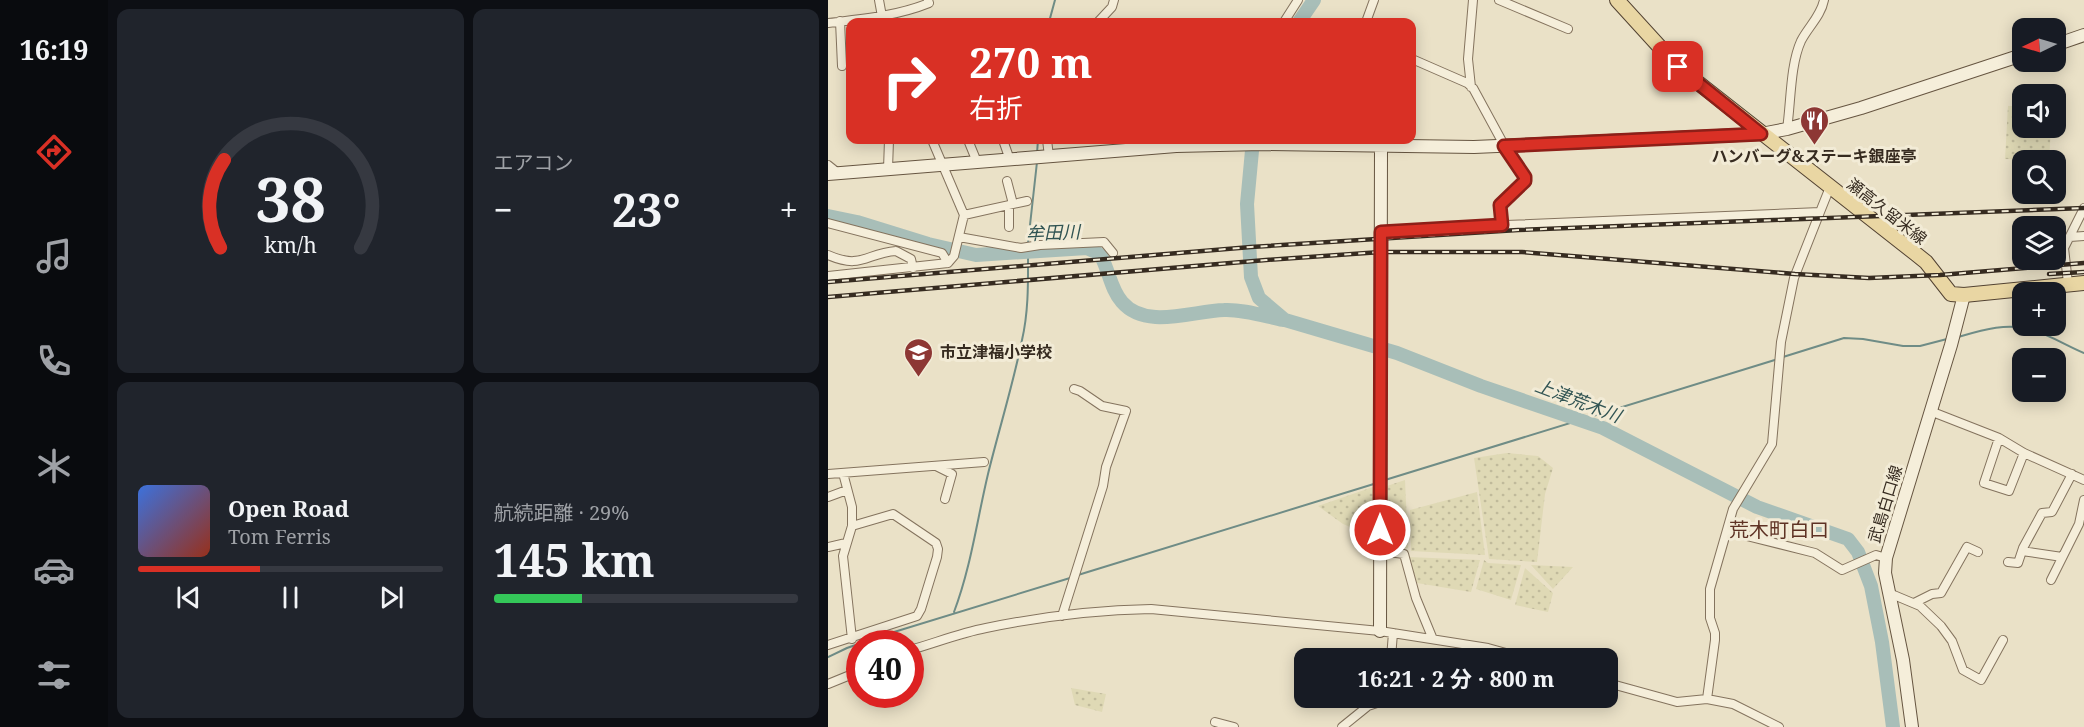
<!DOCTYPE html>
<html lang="ja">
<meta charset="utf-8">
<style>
body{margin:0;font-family:"Noto Serif","Noto Sans JP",serif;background:#20242c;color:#f1f3f6;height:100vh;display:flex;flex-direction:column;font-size:22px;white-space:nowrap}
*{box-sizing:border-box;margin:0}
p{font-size:20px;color:#9ea1a6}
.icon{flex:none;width:33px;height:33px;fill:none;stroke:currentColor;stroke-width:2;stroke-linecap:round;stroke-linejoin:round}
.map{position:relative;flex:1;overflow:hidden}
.details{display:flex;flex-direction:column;gap:9px;padding:9px;background:#0d0f14;width:720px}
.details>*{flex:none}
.top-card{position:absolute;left:18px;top:18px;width:570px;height:126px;border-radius:12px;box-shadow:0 3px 15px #0003;background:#d93025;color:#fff;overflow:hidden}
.needle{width:39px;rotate:265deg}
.controls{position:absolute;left:1184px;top:18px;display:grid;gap:12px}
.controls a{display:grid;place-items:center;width:54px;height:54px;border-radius:12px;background:#171b24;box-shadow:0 3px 15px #0003;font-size:30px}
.speed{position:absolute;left:18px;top:630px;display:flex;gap:12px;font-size:30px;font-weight:700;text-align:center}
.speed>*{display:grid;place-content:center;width:78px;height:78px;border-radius:50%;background:#171b24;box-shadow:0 3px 15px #0003;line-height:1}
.speed .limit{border:9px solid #d22;background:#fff;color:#111}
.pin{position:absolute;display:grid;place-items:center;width:51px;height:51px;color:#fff;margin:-26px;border-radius:12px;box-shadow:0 3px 9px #0006}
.me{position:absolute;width:66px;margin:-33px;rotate:0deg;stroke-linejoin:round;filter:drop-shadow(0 0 4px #0008)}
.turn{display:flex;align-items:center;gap:21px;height:126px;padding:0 24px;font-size:27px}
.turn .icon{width:78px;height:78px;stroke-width:2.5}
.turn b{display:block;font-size:42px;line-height:51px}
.big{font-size:45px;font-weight:700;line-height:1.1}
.details .card{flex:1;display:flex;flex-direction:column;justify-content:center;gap:9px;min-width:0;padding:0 21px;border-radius:12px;background:#20242c}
.details .dial{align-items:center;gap:0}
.dial svg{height:156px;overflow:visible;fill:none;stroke:#363941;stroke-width:7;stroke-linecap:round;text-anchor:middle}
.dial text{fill:#f1f3f6;stroke:none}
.song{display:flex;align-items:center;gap:18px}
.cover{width:72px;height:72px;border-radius:9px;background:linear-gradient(135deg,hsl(220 70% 55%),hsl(10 70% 35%))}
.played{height:6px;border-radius:3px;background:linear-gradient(90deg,#d93025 40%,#363941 40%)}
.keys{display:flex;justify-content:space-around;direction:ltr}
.heat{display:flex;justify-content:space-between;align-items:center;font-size:33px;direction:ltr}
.charge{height:9px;border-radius:4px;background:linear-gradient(90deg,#34c759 29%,#363941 0)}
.details .tiles{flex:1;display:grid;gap:9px;grid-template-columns:repeat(2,1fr)}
.trip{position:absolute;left:466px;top:648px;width:324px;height:60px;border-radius:12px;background:#171b24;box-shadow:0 3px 15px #0003;font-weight:700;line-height:60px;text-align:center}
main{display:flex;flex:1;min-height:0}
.dock{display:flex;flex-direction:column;width:108px;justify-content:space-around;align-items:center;background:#090b0e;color:#9ea1a6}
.dock .icon{width:42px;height:42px}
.dock .current{color:#d93025}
.dock b{font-size:27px;color:#f1f3f6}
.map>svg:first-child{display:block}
.farmland{fill:url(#farmland-dots)}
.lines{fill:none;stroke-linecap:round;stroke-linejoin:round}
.stream{stroke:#6f8c86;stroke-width:2}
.river{stroke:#a8beb8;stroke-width:14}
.street-casing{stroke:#84735e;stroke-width:10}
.secondary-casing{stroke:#665541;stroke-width:14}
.primary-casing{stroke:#524232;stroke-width:16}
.street{stroke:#f5eeda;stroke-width:8}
.secondary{stroke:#f5eeda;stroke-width:12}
.primary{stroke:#e9d6a3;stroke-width:14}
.rail-casing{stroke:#362b20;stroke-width:4.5}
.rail{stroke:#f2ebd6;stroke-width:2;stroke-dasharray:7;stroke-linecap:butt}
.route-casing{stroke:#8d1f18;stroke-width:15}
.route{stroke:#d93025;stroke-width:10}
.labels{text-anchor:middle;stroke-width:6;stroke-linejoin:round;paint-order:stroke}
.poi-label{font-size:16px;font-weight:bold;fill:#362b20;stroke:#f2ebd6}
.street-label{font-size:16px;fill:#362b20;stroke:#f2ebd6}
.water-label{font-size:18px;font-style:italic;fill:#315453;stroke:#f2ebd6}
.quarter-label{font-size:20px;fill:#5e3224;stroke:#f2ebd6}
</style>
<main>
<nav class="dock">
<b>16:19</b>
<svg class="icon current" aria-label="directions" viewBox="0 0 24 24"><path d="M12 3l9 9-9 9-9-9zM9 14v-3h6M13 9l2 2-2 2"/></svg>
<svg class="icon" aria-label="music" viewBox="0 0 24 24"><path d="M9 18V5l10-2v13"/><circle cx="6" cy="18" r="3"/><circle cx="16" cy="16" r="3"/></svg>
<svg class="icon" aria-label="phone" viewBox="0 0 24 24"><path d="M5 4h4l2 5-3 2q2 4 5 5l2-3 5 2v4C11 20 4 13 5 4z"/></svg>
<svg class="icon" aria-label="climate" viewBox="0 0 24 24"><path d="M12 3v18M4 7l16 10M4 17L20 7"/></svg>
<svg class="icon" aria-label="car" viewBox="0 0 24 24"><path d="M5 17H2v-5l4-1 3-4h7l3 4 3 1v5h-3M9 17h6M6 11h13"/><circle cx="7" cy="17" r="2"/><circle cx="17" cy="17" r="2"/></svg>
<svg class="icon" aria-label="filters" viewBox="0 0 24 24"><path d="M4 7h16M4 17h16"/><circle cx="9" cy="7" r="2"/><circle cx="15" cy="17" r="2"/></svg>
</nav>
<section class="details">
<div class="tiles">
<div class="card dial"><svg viewBox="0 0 100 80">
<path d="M14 69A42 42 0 1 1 86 69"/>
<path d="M14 69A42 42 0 0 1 16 24" stroke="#d93025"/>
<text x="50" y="56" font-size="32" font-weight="700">38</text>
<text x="50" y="72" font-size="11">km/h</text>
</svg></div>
<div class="card"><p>エアコン</p>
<div class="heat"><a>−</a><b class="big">23°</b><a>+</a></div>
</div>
<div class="card">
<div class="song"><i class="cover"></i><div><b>Open Road</b><p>Tom Ferris</p></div></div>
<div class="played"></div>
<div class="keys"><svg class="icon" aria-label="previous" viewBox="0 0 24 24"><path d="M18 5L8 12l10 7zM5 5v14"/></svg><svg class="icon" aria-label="pause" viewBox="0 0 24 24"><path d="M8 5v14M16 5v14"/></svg><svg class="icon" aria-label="next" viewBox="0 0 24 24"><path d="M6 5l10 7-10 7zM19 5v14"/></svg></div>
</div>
<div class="card"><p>航続距離 · 29%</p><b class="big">145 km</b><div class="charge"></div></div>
</div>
</section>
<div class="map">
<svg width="1256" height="727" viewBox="0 0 1256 727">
<defs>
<pattern id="farmland-dots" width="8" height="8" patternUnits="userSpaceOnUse" patternTransform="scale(1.5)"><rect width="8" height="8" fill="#dfd9b5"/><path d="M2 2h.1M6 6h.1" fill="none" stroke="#c0ba9b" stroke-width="1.8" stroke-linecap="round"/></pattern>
</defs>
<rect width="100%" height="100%" fill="#eae1c7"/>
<path class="farmland" d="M 1180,106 L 1194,106 L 1194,128 L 1223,128 L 1221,160 L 1177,159 Z
M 679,453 L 710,456 L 725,468 L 717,494 L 709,562 L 661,559 L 646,458 Z
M 577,480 L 580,548 L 574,549 L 559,542 L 559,486 Z
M 545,487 L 547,537 L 515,524 L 490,506 Z
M 649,492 L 657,555 L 583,551 L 582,510 Z
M 580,557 L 652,560 L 643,592 L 589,583 Z
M 656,560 L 660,563 L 693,565 L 683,600 L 648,589 Z
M 703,565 L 745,567 L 725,589 Z
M 697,568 L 725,593 L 720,612 L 687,605 Z
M 243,688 L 278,694 L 274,712 L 247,705 Z"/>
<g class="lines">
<path class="stream" d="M 221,22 L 227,0
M 209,153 L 210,140
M 200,243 L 209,162
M 1130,337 C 1154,330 1180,322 1204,330 C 1222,335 1239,346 1256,353
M 955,357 L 1016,338 L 1035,339 L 1075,346 L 1092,346 L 1119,339
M 557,480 L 950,359
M 250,575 L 549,483
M 126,612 C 143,567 149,520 160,474 C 171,429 185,385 194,340 C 201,310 200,279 200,249
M 0,657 L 19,648 L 53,636 L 242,578"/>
<path class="river" d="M 471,22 L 486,0
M 425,140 L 419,204 L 423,277 L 431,298 L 457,320 L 569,353 L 653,386 L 775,428 L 929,507 L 1020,539 L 1030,552 L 1043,586 L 1054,642 L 1065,727
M 0,216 L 29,222 L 100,244 L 148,255 L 259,248 L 268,252 L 273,256 C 281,271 283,290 294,302 C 318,330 364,311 396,310 C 414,309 436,316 455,320"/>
<defs>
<path id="street" d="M 51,0 L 55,22
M 671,0 L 740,29
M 12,21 L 14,66
M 270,22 L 284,7 L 286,0
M 456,22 L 470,0
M 538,22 L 546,0
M 0,23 C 34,19 69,16 101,3 L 100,0
M 584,59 L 639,83 L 645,88 L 676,145 L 697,176 L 695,185 L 672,205 L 674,225
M 643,87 L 640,59 L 645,0
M 959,129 C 963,103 962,65 973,41 C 980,27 993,16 996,0
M 140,140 L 149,162
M 175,140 L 182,160
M 219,140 L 221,156
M 0,165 L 10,173
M 60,169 L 61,140
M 179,181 L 185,204
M 136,215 L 199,201
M 0,223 L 114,253 L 120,263
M 181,227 L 181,205
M 553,232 L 678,225 L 992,212 L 1002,187
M 131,237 L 193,248 L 212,245 L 276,242 L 285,253
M 1242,237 L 1256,236
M 0,255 C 34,270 38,253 68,251 L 83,259 L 85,268
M 0,276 L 120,263 L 126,256 L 136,215 L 104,140
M 1240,283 L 1236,248 L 1256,208
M 1102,411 L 1171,438 L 1196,453 L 1256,480
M 1171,438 L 1156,483 L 1181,491 L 1196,453
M 108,466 L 124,474 L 117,499
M 15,473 L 24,507 L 24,526 L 15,556 L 24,639
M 0,474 L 156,462
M 0,497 L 19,490
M 899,531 L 987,553 L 1014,570 L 1048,555 L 1058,558
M 0,547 L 18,543
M 552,551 L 576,554 L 588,598 L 604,637
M 1194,551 L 1234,557
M 1180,562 L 1190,563 L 1195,548 L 1214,513 L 1224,512 L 1244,474
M 1223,580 L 1251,524 L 1256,500
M 1061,593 L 1092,606 L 1113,626 L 1124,641 L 1135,670 L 1153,680 L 1175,640
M 1086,603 L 1104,594 L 1113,593 L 1139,547 L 1150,552
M 234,616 L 275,486 L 278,467 L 298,411 L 274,406 L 252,391 L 246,389
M 0,645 L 89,616 L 93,609 L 109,557 L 110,549 L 108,543 L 65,514 L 24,526
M 82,650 C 107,643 132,633 158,628 C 211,617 268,610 323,609 L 552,631 L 660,648 L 696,658
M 563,658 L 565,633
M 780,683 L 849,702 L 879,699 L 905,704 L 951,727
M 0,684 L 32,671
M 879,699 L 887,640 L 887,633 L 882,618 L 882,589 L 905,509 L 944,444 L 953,342 L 966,278 L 992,212
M 387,722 L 406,727
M 514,727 L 540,706 L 558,700 L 558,698"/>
<path id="secondary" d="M 1227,45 L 1256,35
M 0,174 L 348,146 L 434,144 L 646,147 L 933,134 L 959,129 L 1033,108 L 1194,55
M 552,631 L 553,145
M 1084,727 L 1075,660 L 1057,573 L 1058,558 L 1123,345 L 1136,295"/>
<path id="primary" d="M 789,0 L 850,67 L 1088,254 L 1098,262 L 1123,294 L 1136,295 L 1256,283"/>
</defs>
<use href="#street" class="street-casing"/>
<use href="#secondary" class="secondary-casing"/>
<use href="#primary" class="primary-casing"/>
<use href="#street" class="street"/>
<use href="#secondary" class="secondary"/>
<use href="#primary" class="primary"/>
<defs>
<path id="rail" d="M 1221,274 L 1256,272
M 0,282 L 423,247 L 690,230 L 1256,208
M 0,297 L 438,260 L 553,252 L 694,252 L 967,274 L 1041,278 L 1112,275 L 1256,263"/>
</defs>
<use href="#rail" class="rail-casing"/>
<use href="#rail" class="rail"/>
</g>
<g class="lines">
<defs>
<path id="route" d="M 552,530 L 553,232 L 674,225 L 672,205 L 697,181 L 697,177 L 676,146 L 933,134 L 850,67"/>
</defs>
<use href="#route" class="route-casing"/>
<use href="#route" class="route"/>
</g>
<defs>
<symbol id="restaurant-pin" viewBox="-11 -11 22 30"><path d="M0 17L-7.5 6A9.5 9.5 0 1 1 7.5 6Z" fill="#8d3734" stroke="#f2ebd6"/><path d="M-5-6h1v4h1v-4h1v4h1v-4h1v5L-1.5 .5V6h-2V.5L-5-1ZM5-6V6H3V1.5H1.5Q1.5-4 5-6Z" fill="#fff"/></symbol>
<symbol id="school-pin" viewBox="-11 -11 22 30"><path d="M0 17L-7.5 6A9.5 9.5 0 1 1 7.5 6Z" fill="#8d3734" stroke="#f2ebd6"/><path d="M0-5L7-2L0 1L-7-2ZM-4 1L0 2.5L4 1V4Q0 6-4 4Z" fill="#fff"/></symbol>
</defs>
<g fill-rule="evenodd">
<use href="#restaurant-pin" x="970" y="104" width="33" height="45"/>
<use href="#school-pin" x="74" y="336" width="33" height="45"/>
</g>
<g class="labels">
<g class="poi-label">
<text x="986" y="162">ハンバーグ&amp;ステーキ銀座亭</text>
<text x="112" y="358" text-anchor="start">市立津福小学校</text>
</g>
<g class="street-label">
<text transform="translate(1059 211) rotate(38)" y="6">瀬高久留米線</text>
<text transform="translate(1057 504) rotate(-73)" y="6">武島白口線</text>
</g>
<g class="water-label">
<text transform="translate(225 233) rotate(-2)" y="6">牟田川</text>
<text transform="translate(750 401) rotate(21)" y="6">上津荒木川</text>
</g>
<g class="quarter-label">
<text x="951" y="537">荒木町白口</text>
</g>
</g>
</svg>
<div class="controls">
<a><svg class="needle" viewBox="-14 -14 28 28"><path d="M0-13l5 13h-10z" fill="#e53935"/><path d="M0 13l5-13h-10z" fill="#9ea1a6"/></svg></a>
<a><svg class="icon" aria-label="sound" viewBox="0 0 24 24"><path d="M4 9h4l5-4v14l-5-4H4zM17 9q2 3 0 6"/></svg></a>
<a><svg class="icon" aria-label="search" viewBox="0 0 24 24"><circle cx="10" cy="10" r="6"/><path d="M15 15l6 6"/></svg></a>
<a><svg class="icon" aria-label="layers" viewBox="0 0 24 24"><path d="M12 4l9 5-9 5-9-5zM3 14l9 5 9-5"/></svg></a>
<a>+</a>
<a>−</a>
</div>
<div class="speed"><div class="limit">40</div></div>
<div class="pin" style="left:850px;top:67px;background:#d93025"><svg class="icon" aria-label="arrive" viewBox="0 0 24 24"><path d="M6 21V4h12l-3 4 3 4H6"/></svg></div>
<svg class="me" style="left:552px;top:530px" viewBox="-20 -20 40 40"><circle r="17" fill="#d93025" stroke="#fff" stroke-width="3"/><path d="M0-11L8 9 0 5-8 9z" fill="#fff"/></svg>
<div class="trip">16:21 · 2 分 · 800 m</div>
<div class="top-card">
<div class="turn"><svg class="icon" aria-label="right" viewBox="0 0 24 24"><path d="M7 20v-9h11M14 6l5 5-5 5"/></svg><div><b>270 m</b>右折</div></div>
</div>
</div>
</main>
